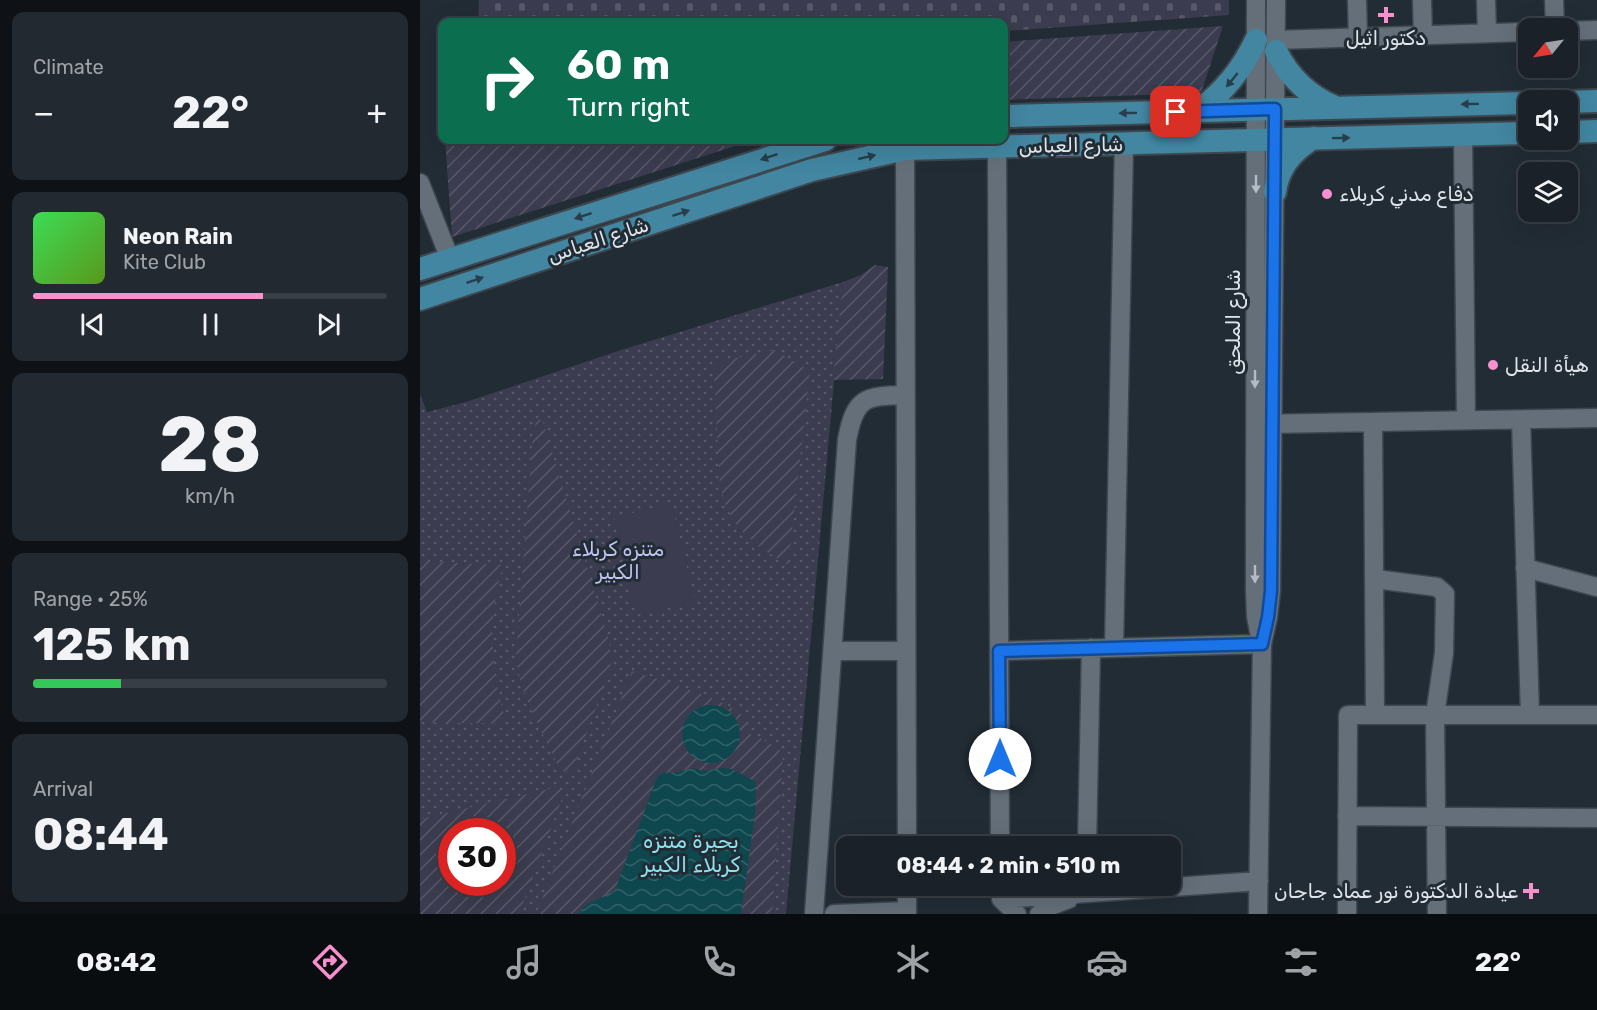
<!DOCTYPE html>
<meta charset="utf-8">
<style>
body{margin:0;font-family:Rubik,"Noto Sans Arabic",sans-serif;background:#232930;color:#f1f3f6;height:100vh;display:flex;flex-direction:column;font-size:22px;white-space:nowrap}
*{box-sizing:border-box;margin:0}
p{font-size:20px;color:#9fa3a8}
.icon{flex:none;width:33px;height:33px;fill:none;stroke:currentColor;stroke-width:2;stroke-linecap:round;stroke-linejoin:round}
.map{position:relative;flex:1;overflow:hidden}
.sheet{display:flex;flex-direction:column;gap:12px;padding:12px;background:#0e1216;width:420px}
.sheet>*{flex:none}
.banner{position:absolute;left:18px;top:18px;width:570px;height:126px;border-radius:12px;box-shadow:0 6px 24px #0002,0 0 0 2px #383e45;background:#0b6e4f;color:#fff;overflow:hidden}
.needle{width:39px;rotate:240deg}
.controls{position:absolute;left:1098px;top:18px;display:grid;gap:12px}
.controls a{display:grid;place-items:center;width:60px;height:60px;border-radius:12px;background:#1a2128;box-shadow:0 6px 24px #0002,0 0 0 2px #383e45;font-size:30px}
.speed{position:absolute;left:18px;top:818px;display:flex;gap:12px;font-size:30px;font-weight:700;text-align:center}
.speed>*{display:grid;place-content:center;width:78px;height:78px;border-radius:50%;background:#1a2128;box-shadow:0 6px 24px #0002,0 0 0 2px #383e45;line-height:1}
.speed .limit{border:9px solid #d22;background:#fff;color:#111}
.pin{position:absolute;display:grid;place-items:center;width:51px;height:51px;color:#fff;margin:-26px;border-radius:12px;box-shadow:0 3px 9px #0006}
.me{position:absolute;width:66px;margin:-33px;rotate:0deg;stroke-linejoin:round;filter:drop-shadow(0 0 4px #0008)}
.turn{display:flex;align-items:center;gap:21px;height:126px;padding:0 30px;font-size:27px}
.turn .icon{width:78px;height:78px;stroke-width:2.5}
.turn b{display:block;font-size:42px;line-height:51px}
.big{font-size:45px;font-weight:700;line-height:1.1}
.sheet .tile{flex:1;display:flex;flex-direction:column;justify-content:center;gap:9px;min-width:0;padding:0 21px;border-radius:12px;background:#232930}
.sheet .dial{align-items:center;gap:0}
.dial b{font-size:78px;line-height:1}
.song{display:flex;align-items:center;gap:18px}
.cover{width:72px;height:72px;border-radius:9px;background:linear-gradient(135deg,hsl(130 70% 55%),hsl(90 70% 35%))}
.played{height:6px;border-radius:3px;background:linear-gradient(90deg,#f790cd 65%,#383e45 65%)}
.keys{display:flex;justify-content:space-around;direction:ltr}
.heat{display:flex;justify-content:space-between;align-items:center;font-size:33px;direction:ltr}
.charge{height:9px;border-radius:4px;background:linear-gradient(90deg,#34c759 25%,#383e45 0)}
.trip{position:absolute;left:416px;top:836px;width:345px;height:60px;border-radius:12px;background:#1a2128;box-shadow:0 6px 24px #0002,0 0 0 2px #383e45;font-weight:700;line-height:60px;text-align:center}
.tabs{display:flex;height:96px;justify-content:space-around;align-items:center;background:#0a0d10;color:#9fa3a8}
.tabs .icon{width:42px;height:42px}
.tabs .on{color:#f790cd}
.tabs b{font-size:27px;color:#f1f3f6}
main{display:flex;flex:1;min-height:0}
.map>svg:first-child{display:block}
.cemetery{fill:url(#cemetery-stones)}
.park{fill:url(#park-dots);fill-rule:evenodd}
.garden{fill:url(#garden-furrows);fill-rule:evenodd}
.pitch{fill:#3c3c50}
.water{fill:url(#water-waves)}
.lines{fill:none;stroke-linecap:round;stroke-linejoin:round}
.minor-casing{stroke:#3e474e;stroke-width:21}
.major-casing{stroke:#3e474e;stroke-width:26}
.minor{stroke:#646f7a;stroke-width:18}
.major{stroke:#4286a1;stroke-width:22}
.oneway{fill:#283e4b}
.oneway2{fill:#b4bcc3}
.route-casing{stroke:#114b97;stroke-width:15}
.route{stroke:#1a73e8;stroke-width:10}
.poi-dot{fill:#f790cd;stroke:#222c35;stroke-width:2}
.labels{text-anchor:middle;stroke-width:6;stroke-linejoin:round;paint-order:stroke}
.poi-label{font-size:20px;fill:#dfe5eb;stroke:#222c35;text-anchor:start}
.street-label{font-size:20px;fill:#dfe5eb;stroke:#222c35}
.park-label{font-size:20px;fill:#c3c3f5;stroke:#222c35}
.water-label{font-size:21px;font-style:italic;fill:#8ae3ee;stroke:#222c35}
</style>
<main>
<section class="sheet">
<div class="tile"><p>Climate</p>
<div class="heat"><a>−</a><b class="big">22°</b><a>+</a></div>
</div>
<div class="tile">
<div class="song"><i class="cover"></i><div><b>Neon Rain</b><p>Kite Club</p></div></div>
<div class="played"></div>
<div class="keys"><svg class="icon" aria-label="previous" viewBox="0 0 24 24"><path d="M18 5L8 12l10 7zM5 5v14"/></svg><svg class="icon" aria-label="pause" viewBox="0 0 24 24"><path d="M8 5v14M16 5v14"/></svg><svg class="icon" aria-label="next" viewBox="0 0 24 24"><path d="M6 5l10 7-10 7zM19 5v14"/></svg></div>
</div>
<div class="tile dial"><b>28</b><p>km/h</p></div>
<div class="tile"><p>Range · 25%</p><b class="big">125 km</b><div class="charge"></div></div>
<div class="tile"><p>Arrival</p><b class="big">08:44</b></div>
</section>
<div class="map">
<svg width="1177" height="914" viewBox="0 0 1177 914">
<defs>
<pattern id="cemetery-stones" width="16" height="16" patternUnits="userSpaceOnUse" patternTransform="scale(1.5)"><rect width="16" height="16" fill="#3c3c50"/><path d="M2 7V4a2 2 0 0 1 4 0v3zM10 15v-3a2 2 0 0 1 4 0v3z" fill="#585869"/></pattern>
<pattern id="park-dots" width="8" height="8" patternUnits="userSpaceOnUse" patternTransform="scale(1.5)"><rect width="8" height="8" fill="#3c3c50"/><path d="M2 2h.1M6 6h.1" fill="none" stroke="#585869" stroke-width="1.8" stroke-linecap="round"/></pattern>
<pattern id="garden-furrows" width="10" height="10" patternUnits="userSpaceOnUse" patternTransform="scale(1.5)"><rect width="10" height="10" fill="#3c3c50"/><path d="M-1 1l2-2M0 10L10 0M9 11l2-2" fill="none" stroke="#585869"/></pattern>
<pattern id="water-waves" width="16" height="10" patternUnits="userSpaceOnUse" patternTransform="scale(1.5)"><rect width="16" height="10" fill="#0f474e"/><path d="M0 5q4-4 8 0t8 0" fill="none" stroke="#326168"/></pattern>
</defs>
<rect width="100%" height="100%" fill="#222c35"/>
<path class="cemetery" d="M 59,0 L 809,0 L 809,15 L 584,31 L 584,22 L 58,22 Z"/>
<path class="park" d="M 423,282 L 366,914 L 0,914 L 0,394 L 7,412 L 46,402 L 201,350 ZM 32,831 L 82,831 L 82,882 L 32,882 Z"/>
<path class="garden" d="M 803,26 L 781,93 L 584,100 L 584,42 Z
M 25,140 L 334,140 L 32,237 Z
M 455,265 L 468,267 L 463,379 L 413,380 L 423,282 L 441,275 Z
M 355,350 L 390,371 L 368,565 L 341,548 L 328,537 L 318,527 L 306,507 L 300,486 L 294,373 L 296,365 L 301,361 Z
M 120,419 L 123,422 L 189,640 L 191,660 L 190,669 L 155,765 C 151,773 145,774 139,768 C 124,734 99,694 96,656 L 113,433 L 116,423 Z
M 0,561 L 84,565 C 66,612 71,677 87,724 L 0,722 Z
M 212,671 C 238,680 307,698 324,717 C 328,722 328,728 330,734 C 342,739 354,744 363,754 L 352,914 L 116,914 Z
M 133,788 L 140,790 L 143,794 L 142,798 L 99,914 L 0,914 L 0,819 ZM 32,831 L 82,831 L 82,882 L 32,882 Z"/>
<path class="pitch" d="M 252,504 L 275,602 L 216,615 L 194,517 Z"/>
<path class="water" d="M262 734a29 29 0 1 1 58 0a29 29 0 1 1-58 0Z
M 273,768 L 284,771 L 302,768 L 312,769 L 336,782 L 335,814 L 321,914 L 159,914 C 165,900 185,899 195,890 L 237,777 L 244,773 L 258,772 Z"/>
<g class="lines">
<defs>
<path id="minor" d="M 836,0 L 835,591 L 836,616 L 840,637
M 937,0 L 938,38
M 1002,0 L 1003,36
M 1066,0 L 1067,33
M 1134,0 L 1135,28
M 1148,31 L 1177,30
M 856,40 L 1108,32
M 1043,134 L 1046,420
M 577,146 L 580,846
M 485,149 L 487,846
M 0,183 L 30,259
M 1101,420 L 1110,715
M 953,422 L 955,715
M 843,424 L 1177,418
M 1105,568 L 1177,587
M 955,579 L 1017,587 L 1025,594 L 1024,653 L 1015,715 L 1017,914
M 694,648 L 704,143
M 413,651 L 486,651
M 579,651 L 842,644
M 927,816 L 1177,818
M 667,846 L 671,648
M 487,885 L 487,914
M 581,899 L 839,881
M 581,899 L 597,914
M 394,914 L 427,440 C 435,397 445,396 485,395
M 414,914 L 487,911
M 619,914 L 633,905 L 649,899
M 838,914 L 842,644 L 848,617 L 851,591 L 856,0
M 927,914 L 928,715 L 1177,715"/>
<path id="major" d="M 856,51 C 869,77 888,96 915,107
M 1148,102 L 1177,101
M 778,111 C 804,92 822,70 836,40
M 584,116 L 1108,103
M 1148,132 L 1177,131
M 855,192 C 858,168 873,150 894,138
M 0,269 L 405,140
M 0,299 L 392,170 L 485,149 L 1108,133"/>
</defs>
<use href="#minor" class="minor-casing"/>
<use href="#major" class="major-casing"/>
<use href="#minor" class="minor"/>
<use href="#major" class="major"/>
</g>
<defs><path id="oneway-solid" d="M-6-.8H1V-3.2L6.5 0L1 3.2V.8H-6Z" transform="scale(1.5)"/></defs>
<g class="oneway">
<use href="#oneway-solid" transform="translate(812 80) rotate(129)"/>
<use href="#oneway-solid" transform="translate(1050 104) rotate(179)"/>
<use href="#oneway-solid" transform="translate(708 113) rotate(179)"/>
<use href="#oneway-solid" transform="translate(921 138) rotate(-1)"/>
<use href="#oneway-solid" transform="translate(349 157) rotate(162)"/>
<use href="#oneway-solid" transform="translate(447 157) rotate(-13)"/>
<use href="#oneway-solid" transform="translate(261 213) rotate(-18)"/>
<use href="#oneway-solid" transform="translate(163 216) rotate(162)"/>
<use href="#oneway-solid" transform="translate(55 280) rotate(-18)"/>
</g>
<g class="oneway2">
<use href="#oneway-solid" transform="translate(836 184) rotate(90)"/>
<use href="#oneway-solid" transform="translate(835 379) rotate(90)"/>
<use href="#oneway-solid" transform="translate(835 574) rotate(90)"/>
</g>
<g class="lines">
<defs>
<path id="route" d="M 580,759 L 579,651 L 842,644 L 848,617 L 851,591 L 855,109 L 756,112"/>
</defs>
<use href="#route" class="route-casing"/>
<use href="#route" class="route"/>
</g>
<g class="poi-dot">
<path d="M963 6h6v6h6v6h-6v6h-6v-6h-6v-6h6z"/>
<circle cx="907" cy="194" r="6"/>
<circle cx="1073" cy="365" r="6"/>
<path d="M1108 882h6v6h6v6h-6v6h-6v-6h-6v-6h6z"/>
</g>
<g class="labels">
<g class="poi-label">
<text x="966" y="45" text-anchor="middle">دكتور اثيل</text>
<text x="919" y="201">دفاع مدني كربلاء</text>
<text x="1085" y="372">هيأة النقل</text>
<text x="1098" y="898" text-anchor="end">عيادة الدكتورة نور عماد جاجان</text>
</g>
<g class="street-label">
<text transform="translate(651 145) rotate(-1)" y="7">شارع العباس</text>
<text transform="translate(178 240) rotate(-18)" y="7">شارع العباس</text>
<text transform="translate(813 322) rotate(-90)" y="7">شارع الملحق</text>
</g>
<g class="park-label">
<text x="198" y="556">متنزه كربلاء<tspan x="198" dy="23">الكبير</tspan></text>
</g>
<g class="water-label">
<text x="271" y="848">بحيرة متنزه<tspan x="271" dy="24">كربلاء الكبير</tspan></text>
</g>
</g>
</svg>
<div class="controls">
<a><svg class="needle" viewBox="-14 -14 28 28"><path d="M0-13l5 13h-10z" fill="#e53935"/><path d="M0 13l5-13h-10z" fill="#9fa3a8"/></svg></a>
<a><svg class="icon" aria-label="sound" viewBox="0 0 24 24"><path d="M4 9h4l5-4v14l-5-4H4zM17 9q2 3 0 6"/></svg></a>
<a><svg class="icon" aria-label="layers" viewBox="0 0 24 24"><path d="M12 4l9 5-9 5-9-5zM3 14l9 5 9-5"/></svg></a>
</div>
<div class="speed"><div class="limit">30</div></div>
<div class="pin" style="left:756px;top:112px;background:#d93025"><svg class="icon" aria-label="arrive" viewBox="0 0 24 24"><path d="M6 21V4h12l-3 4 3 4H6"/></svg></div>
<svg class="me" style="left:580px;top:759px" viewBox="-20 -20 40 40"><circle r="19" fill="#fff"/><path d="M0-13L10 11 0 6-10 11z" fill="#1a73e8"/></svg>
<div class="trip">08:44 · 2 min · 510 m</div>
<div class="banner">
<div class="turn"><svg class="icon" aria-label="right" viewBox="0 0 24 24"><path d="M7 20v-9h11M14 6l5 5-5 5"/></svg><div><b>60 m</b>Turn right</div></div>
</div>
</div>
</main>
<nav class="tabs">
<b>08:42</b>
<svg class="icon on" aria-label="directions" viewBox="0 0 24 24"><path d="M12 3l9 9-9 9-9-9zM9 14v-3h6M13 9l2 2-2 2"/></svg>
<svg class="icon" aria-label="music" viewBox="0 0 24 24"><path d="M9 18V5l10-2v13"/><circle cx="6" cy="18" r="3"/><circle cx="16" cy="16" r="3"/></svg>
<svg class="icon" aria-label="phone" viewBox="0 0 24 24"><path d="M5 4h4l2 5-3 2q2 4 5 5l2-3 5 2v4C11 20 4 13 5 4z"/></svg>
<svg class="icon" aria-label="climate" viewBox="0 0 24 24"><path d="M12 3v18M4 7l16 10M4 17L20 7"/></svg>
<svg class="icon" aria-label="car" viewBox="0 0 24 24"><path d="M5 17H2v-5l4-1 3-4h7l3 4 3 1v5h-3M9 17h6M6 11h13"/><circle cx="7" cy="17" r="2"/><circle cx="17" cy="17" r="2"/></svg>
<svg class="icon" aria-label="filters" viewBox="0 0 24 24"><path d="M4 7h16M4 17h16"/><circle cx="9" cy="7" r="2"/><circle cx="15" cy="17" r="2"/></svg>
<b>22°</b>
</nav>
